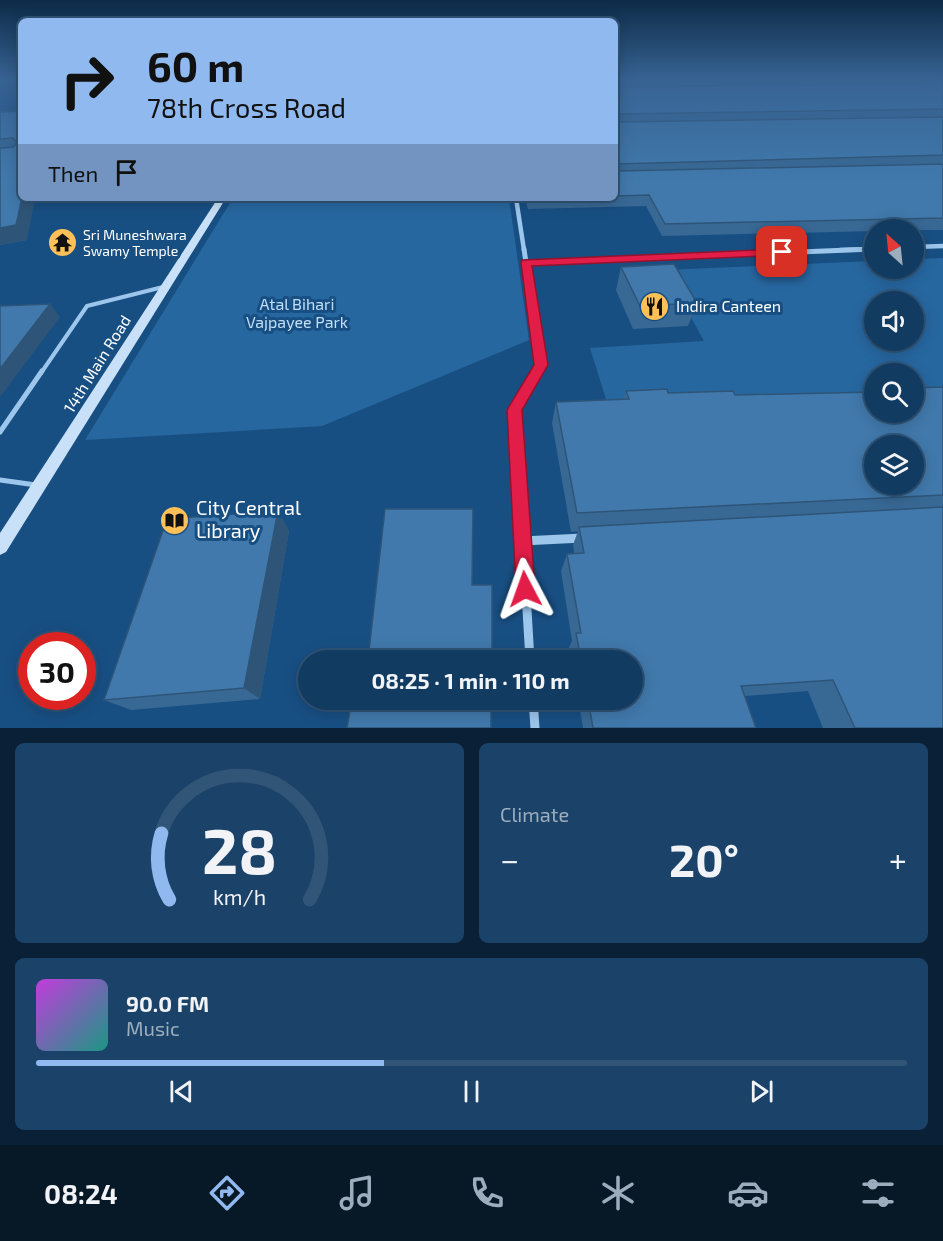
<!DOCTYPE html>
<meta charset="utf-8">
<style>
body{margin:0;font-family:"Exo 2",sans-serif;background:#1b4268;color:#f1f3f6;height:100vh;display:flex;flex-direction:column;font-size:22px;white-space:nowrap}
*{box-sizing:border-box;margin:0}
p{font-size:20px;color:#9cadbe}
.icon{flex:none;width:33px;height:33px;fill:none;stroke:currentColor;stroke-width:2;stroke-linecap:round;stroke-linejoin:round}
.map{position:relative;height:728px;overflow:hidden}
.details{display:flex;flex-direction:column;gap:15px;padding:15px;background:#0a2036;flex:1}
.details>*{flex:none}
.top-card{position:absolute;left:18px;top:18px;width:600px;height:183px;border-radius:9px;box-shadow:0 3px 15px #0003,0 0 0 2px #315577;background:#90b9f0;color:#111;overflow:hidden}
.needle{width:39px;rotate:333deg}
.tools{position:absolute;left:864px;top:219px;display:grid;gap:12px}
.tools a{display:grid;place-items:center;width:60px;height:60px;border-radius:50%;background:#123b62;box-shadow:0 3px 15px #0003,0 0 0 2px #315577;font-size:30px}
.speed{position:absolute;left:18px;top:632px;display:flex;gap:12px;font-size:30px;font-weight:700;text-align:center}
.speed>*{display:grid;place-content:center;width:78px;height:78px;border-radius:50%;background:#123b62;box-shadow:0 3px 15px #0003,0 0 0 2px #315577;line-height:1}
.speed .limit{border:9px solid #d22;background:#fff;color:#111}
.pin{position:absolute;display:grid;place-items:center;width:51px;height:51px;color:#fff;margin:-26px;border-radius:12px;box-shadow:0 3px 9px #0006}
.me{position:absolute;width:66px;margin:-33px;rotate:356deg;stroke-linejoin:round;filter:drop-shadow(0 0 4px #0008)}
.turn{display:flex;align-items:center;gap:21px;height:126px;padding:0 30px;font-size:27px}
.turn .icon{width:78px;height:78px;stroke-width:2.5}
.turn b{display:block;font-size:42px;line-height:51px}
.then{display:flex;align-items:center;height:57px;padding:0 30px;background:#0003;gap:12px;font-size:22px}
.big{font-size:45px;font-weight:700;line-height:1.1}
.details .card{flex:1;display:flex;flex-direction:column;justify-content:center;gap:9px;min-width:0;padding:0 21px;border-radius:9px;background:#1b4268}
.details .dial{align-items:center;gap:0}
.dial svg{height:156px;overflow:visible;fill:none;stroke:#315577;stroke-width:7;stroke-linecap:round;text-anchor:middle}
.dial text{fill:#f1f3f6;stroke:none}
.song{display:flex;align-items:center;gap:18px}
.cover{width:72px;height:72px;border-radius:9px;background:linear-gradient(135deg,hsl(290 70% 55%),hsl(170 70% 35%))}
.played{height:6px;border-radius:3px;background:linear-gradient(90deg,#90b9f0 40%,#315577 40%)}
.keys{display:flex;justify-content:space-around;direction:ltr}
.heat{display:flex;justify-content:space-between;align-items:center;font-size:33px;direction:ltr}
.details .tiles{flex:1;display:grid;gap:15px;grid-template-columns:1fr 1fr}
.card:last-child{grid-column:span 2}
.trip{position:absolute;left:298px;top:650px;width:345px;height:60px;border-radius:30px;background:#123b62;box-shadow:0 3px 15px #0003,0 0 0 2px #315577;font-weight:700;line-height:60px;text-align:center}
.tab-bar{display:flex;height:96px;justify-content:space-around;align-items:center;background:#071827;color:#9cadbe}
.tab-bar .icon{width:42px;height:42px}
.tab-bar .selected{color:#90b9f0}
.tab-bar b{font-size:27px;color:#f1f3f6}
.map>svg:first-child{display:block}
.green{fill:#2767a0;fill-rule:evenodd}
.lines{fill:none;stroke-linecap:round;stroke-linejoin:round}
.service-far1{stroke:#9cc6ec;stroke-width:4}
.service{stroke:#9cc6ec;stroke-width:5}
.minor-far3{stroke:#9cc6ec;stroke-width:4.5}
.minor-far2{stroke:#9cc6ec;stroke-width:5}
.minor-far1{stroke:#9cc6ec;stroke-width:7}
.minor{stroke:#9cc6ec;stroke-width:9}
.secondary{fill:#c9e1f8;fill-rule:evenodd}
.wall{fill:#386894}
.shaded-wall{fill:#2e5578}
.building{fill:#4179ac;stroke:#2e5578;stroke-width:1.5;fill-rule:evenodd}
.route{fill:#e11d48;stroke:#92132f;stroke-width:1.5}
.labels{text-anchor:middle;stroke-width:6;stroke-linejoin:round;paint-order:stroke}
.far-poi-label{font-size:14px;fill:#fff;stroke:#184f83;text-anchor:start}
.park-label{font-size:16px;fill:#c1dff9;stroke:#184f83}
.poi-label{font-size:16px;fill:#fff;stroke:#184f83;text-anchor:start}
.street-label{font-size:16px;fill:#fff;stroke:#184f83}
.near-poi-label{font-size:20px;fill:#fff;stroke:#184f83;text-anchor:start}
</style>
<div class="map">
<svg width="943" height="728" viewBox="0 0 943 728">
<rect width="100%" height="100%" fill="#184f83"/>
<path class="green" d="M 233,198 L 509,198 L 529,340 L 322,426 L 85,440 Z
M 943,258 L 943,391 L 914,392 L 914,374 L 874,374 L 874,393 L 607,402 L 590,348 L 704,341 L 665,270 L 874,261 L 874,268 L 914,268 L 914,259 ZM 874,302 L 914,302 L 914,340 L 874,340 Z"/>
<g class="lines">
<path class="service-far1" d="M 41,373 L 87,306 L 163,287"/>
<path class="service" d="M 0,432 L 42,371
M 0,480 L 36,485"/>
<path class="minor-far3" d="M 516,198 L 524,250
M 914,247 L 943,246
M 840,250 L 874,249"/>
<path class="minor-far2" d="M 524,249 L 541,365 L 536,373
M 526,263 L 874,249"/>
<path class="minor-far1" d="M 522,529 L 514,410 L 537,371"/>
<path class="minor" d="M 522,527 L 530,660
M 522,541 L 583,538
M 533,699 L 535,728"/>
<path class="secondary" d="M 218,198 L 226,198 L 6,552 L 0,555 L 0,533 Z"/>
</g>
<path class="wall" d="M 615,79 L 942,79 L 940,83 L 943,83 L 943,230 L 874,230 L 874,231 L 662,236 L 646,206 L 528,209 L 525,198 L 615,198 Z
M 21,111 L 27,240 L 0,245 L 0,112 Z
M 621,267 L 697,303 L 688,326 L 633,329 L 616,290 Z
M 943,387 L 943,728 L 823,728 L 808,691 L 745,696 L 756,728 L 583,728 L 578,699 L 633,699 L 633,660 L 572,660 L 569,647 L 572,641 L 561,571 L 567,554 L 574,553 L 573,545 L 578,531 L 571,532 L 552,423 L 556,402 L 623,399 L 626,391 L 668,393 L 735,395 L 869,392 L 872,389 Z
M 278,511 L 289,531 L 260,699 L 131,710 L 104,700 Z"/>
<path class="shaded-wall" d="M 22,198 L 35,198 L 27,240 L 0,245 L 0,228 Z
M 50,304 L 60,317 L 0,397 L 0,369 Z
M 278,511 L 289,531 L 260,699 L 244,688 Z"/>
<path class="building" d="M 615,79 L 660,79 L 617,80 L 615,82 Z
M 943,83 L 943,109 L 617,114 L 615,116 L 615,86 L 617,87 Z
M 21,111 L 21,198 L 22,198 L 16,225 L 0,228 L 0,148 L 13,147 L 17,143 L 13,138 L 0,139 L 0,112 Z
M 943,117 L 943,155 L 615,164 L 615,119 L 617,122 Z
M 943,164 L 943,218 L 665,224 L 649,195 L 615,196 L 615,170 L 618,171 Z
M 674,264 L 697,303 L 640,306 L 621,267 Z
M 50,304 L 0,369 L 0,306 Z
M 943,387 L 943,495 L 577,513 L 556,402 L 629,399 L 626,391 L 667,389 L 668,393 L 733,391 L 735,395 L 874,392 L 872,389 L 874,389 L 874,412 L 914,412 L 914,388 ZM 874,446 L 914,446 L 914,484 L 874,484 Z
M 943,507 L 943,728 L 855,728 L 833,680 L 741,686 L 756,728 L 593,728 L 588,699 L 633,699 L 633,660 L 581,660 L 576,633 L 581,633 L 567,554 L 584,553 L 579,527 Z
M 385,509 L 473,509 L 472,585 L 492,585 L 492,660 L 368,660 Z
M 278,511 L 244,688 L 104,700 L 167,519 Z
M 352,699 L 491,699 L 491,728 L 347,728 Z"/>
<linearGradient id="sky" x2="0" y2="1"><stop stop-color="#0d2b48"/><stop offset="0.44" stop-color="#376393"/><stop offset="1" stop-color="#376393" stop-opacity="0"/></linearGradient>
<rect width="943" height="181" fill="url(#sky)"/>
<path class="route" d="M 782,249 L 786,250 L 786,255 L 532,266 L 548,365 L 522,410 L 535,589 L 532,596 L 525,598 L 519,596 L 516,589 L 507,410 L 534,365 L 521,263 L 522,260 Z"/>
<defs>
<symbol id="temple-disc" viewBox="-11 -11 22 22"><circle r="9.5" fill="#ffc157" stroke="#184f83"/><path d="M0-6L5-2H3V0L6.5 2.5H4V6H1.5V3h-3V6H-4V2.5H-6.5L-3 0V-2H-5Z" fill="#111"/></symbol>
<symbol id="restaurant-disc" viewBox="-11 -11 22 22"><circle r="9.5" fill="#ffc157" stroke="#184f83"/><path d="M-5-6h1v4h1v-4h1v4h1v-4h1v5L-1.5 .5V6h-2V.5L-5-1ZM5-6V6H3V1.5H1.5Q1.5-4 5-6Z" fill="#111"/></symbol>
<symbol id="library-disc" viewBox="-11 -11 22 22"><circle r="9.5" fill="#ffc157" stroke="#184f83"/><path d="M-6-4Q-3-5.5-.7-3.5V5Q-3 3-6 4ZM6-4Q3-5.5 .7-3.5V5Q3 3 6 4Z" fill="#111"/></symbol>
</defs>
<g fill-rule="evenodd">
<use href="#temple-disc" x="46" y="226" width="33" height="33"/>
<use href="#restaurant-disc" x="638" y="290" width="33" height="33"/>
<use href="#library-disc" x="158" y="504" width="33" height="33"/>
</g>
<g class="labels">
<g class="far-poi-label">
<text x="83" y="240">Sri Muneshwara<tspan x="83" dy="16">Swamy Temple</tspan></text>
</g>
<g class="park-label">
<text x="297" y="310">Atal Bihari<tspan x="297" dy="18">Vajpayee Park</tspan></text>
</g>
<g class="poi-label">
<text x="676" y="312">Indira Canteen</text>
</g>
<g class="street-label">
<text transform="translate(97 364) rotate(-58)" y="6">14th Main Road</text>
</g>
<g class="near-poi-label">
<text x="196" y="515">City Central<tspan x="196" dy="23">Library</tspan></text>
</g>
</g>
</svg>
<div class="tools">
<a><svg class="needle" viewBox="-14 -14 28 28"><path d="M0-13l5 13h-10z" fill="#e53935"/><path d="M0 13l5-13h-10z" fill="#9cadbe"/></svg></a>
<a><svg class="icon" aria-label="sound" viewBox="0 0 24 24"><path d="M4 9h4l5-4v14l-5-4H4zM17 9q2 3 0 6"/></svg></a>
<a><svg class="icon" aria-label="search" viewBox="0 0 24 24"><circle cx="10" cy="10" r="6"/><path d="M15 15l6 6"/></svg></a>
<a><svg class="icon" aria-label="layers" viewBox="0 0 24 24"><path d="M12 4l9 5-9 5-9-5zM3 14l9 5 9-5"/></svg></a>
</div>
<div class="speed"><div class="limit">30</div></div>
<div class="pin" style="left:782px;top:252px;background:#d93025"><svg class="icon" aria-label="arrive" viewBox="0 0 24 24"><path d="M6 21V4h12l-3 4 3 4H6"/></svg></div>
<svg class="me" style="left:525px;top:589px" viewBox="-20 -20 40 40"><path d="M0-17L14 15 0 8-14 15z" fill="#e11d48" stroke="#fff" stroke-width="4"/></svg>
<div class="trip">08:25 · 1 min · 110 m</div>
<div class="top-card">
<div class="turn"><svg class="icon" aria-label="right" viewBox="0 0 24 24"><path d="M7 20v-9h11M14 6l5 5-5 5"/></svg><div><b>60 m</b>78th Cross Road</div></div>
<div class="then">Then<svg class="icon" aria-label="arrive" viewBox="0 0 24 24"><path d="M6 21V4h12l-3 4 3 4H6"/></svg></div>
</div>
</div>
<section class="details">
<div class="tiles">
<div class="card dial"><svg viewBox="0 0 100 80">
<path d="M14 69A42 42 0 1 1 86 69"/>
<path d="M14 69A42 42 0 0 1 10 35" stroke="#90b9f0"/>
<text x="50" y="56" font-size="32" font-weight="700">28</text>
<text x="50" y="72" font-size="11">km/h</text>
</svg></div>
<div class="card"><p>Climate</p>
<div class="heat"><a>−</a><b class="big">20°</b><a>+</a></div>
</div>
<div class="card">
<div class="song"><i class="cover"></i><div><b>90.0 FM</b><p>Music</p></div></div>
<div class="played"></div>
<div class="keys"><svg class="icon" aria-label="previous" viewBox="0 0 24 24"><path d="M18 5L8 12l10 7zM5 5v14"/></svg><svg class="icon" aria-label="pause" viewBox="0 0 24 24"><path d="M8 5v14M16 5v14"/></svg><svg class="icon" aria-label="next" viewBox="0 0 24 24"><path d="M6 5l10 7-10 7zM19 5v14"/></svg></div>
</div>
</div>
</section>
<nav class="tab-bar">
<b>08:24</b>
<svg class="icon selected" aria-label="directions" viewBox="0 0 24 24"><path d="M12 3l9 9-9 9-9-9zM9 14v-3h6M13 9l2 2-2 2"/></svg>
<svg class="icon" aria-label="music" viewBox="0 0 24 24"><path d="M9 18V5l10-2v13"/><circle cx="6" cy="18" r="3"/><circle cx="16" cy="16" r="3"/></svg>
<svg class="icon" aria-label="phone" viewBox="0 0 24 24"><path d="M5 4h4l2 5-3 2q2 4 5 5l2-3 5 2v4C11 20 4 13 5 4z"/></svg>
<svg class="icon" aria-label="climate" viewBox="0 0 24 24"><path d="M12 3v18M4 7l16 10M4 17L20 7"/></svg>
<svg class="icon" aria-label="car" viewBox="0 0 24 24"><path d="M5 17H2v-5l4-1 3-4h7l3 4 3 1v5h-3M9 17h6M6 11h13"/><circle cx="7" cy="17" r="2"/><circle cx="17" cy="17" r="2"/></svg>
<svg class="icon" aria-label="filters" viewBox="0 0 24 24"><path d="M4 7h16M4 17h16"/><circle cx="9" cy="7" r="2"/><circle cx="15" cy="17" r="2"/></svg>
</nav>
